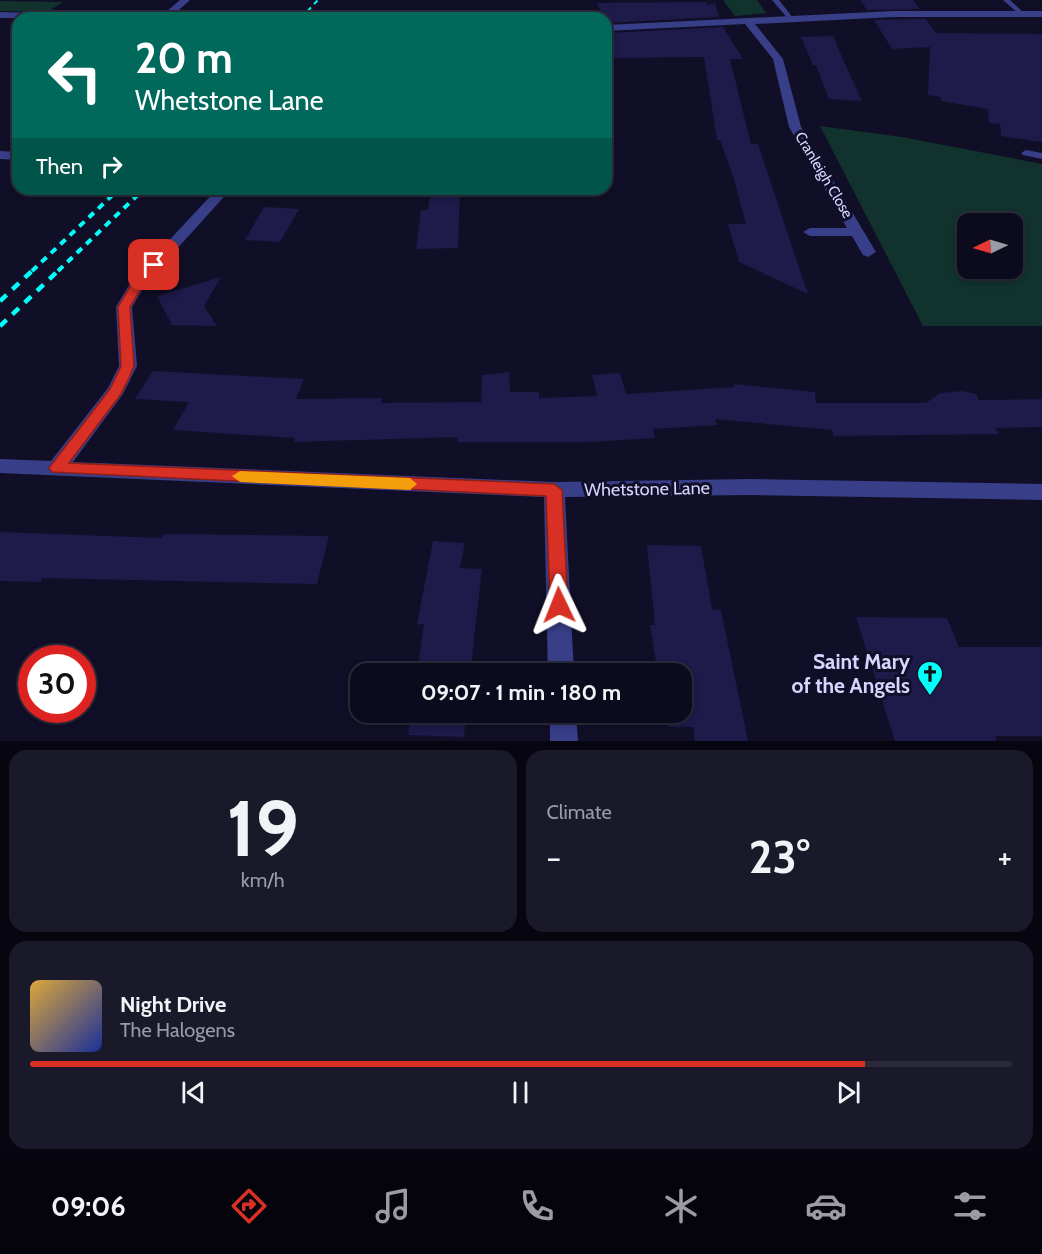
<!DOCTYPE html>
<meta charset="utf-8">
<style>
body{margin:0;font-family:Cabin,sans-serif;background:#1a192a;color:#f1f3f6;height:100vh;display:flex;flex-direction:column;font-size:22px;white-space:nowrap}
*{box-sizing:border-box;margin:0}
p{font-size:20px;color:#9a9ba4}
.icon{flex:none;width:33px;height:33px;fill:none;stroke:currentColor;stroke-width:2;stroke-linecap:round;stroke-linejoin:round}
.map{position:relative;height:741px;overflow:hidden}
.details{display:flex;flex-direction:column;gap:9px;padding:9px;background:#070610;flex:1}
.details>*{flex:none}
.hud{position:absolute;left:12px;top:12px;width:600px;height:183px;border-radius:18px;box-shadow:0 3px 9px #0003,0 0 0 2px #2c2b3b;background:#00695c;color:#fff;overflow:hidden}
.needle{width:39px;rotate:265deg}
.tools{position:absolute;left:957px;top:213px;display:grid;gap:12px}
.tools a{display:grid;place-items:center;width:66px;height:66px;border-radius:12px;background:#0c0b1d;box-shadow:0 3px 9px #0003,0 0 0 2px #2c2b3b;font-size:30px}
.speed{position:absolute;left:18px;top:645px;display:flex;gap:12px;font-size:30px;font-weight:700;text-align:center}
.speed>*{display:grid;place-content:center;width:78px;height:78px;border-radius:50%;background:#0c0b1d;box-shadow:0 3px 9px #0003,0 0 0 2px #2c2b3b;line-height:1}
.speed .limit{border:9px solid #d22;background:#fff;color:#111}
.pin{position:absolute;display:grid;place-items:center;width:51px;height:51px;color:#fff;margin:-26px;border-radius:12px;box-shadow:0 3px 9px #0006}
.me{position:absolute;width:66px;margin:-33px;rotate:358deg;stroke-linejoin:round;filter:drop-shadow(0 0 4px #0008)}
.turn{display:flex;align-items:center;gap:21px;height:126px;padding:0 24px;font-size:27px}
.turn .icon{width:78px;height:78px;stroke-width:2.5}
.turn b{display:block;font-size:42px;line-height:51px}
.then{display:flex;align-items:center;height:57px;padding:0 24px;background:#0003;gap:12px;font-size:22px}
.big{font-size:45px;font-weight:800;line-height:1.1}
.details .tile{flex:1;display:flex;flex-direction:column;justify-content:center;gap:9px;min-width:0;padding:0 21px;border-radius:18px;background:#1a192a}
.details .dial{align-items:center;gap:0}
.dial b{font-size:78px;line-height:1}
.song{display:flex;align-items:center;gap:18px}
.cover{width:72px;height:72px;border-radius:9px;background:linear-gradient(135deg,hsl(40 70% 55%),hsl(230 70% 35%))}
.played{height:6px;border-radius:3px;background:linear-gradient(90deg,#d93025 85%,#2c2b3b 85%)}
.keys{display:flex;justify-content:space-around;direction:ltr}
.heat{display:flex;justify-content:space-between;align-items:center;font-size:33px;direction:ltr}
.details .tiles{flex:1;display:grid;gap:9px;grid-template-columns:1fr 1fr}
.tile:last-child{grid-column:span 2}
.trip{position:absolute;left:350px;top:663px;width:342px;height:60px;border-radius:18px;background:#0c0b1d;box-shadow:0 3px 9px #0003,0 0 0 2px #2c2b3b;font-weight:800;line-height:60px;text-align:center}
.tabs{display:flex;height:96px;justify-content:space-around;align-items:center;background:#05040c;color:#9a9ba4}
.tabs .icon{width:42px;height:42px}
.tabs .active{color:#d93025}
.tabs b{font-size:27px;color:#f1f3f6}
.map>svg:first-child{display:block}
.green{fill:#11322d;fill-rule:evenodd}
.building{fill:#1e1a49}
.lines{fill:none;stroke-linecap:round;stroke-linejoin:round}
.lane{fill:#383e88;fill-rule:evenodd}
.street{fill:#383e88;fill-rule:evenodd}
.rail-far2{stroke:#01fffc;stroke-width:2;stroke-dasharray:5 4.5;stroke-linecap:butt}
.rail-far1{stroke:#01fffc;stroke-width:4;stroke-dasharray:7 6;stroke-linecap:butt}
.rail{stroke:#01fffc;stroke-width:4.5;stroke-dasharray:9 8;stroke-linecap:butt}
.route{fill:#d93025;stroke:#8d1f18;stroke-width:1.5}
.slow{fill:#f59e0b}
.labels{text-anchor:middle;stroke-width:6;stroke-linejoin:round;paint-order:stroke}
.far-street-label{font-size:15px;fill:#d5d5ff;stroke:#100f27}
.street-label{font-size:18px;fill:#d5d5ff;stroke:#100f27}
.near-poi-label{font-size:21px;font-weight:bold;fill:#d5d5ff;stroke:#100f27;text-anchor:end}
</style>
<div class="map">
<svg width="1042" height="741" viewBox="0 0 1042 741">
<rect width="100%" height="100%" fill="#100f27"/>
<path class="green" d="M 723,0 L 757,0 L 766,13 L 735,16 Z
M 0,1 L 63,2 L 48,12 L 0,11 Z
M 820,126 L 902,137 L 1042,164 L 1042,326 L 923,326 ZM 968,224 L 1012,224 L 1012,268 L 968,268 Z"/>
<path class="building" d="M 860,0 L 913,0 L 919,9 L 867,10 Z
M 706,2 L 708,5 L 715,3 L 719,17 L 606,23 L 597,3 Z
M 926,19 L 936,33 L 1042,34 L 1042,142 L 1001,136 L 1000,124 L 989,123 L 988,109 L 941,101 L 941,97 L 928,95 L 930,47 L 892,49 L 874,20 Z
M 723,27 L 743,59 L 730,59 L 751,144 L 758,144 L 808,294 L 739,262 L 728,224 L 746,224 L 733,176 L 720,140 L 717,140 L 704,57 L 606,58 L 606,33 Z
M 833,36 L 845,64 L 862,101 L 829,99 L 816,65 L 813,65 L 801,37 Z
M 431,189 L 460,189 L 458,248 L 416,249 L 421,210 L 428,210 Z
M 264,207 L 299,209 L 280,242 L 245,240 Z
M 221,277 L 204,306 L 217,326 L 172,325 L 157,296 Z
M 153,371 L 304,379 L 296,399 L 382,398 L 381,403 L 481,402 L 482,375 L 509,372 L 510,392 L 539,392 L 539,398 L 597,396 L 592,375 L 620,373 L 626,394 L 734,387 L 734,384 L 815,392 L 816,403 L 926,403 L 940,393 L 962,391 L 976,394 L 979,400 L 1042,399 L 1042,427 L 995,428 L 999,434 L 834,436 L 832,430 L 715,419 L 717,425 L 653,429 L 655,438 L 589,442 L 458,442 L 458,437 L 294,442 L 295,438 L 173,430 L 189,402 L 135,399 Z
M 0,532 L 162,538 L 164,534 L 329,536 L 317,584 L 42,578 L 41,582 L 0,581 Z
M 433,541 L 465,543 L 460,568 L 482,569 L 470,674 L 417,674 L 424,624 L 417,624 Z
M 647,545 L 701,546 L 712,609 L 721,610 L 748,741 L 695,741 L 693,727 L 669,727 L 667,712 L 681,712 L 681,674 L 661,674 L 661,668 L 657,668 L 650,625 L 655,625 Z
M 856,617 L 947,618 L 959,647 L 1042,647 L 1042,736 L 995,736 L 997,741 L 895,741 Z
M 411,712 L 466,712 L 464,737 L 408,735 Z"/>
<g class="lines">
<path class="lane" d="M 772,0 L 779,0 L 793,18 L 793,20 L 789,20 Z
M 1003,0 L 1010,0 L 1024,13 L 1019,14 Z
M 1026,150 L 1042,153 L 1042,159 L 1023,155 L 1021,153 Z"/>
<path class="street" d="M 180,0 L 190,0 L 170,18 L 159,18 Z
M 893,11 L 1042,11 L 1042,17 L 893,17 L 755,24 L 783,59 L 801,127 L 876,252 L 868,257 L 863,255 L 852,236 L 810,236 L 803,232 L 810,228 L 847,228 L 789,127 L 773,59 L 745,24 L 606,31 L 606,25 Z
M 0,12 L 117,15 L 122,18 L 0,18 Z
M 0,151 L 18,152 L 18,160 L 0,159 Z
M 217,189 L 231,189 L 147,282 L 132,307 L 137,366 L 123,394 L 73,462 L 554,482 L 751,479 L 1042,484 L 1042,500 L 751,495 L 565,497 L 574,674 L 548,674 L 544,497 L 0,473 L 0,459 L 51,461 L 108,388 L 119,366 L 116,307 L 132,280 Z
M 524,189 L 538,189 L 538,190 L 531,194 Z
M 550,712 L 576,712 L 578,741 L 550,741 Z"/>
<path class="rail-far2" d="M 301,18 L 318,0"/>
<path class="rail-far1" d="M 32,271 L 119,189
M 58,271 L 144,189"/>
<path class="rail" d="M 0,301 L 33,270
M 0,326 L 59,270"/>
</g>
<path class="route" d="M 149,263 L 159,265 L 145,282 L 130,307 L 134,366 L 129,378 L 121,394 L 69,463 L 554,484 L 562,490 L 568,605 L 565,610 L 559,612 L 552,610 L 550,605 L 546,496 L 52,472 L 49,468 L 52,464 L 110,389 L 121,366 L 118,307 L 135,278 Z"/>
<path class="slow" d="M 240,471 L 410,478 L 417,484 L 410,490 L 240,482 L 232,476 Z"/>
<defs>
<symbol id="church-pin" viewBox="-11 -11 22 30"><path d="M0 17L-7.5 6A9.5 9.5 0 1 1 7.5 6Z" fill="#01fffc" stroke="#100f27"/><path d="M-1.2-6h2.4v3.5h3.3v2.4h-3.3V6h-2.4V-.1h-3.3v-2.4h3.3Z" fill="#111"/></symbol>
</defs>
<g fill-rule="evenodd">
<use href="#church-pin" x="915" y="659" width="30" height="40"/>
</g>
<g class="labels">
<g class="far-street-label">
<text transform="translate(824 175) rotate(59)" y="5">Cranleigh Close</text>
</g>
<g class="street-label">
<text transform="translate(647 489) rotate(-1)" y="6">Whetstone Lane</text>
</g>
<g class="near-poi-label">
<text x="910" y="669">Saint Mary<tspan x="910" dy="24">of the Angels</tspan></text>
</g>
</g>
</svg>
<div class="tools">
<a><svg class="needle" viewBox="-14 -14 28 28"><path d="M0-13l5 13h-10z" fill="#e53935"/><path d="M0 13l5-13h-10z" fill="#9a9ba4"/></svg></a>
</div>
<div class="speed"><div class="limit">30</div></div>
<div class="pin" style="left:154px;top:265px;background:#d93025"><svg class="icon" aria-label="arrive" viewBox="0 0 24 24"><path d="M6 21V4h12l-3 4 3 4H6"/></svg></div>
<svg class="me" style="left:559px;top:605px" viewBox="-20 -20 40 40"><path d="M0-17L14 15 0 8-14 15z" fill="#d93025" stroke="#fff" stroke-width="4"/></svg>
<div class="trip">09:07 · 1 min · 180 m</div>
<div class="hud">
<div class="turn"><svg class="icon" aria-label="left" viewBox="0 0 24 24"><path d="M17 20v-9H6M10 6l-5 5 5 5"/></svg><div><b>20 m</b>Whetstone Lane</div></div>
<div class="then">Then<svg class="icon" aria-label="right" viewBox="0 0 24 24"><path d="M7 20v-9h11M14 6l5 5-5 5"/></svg></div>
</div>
</div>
<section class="details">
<div class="tiles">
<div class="tile dial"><b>19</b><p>km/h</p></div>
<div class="tile"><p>Climate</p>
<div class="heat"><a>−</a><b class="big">23°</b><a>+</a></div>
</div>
<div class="tile">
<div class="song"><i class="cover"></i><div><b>Night Drive</b><p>The Halogens</p></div></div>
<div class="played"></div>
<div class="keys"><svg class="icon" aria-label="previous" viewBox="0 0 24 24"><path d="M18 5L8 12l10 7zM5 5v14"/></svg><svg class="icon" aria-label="pause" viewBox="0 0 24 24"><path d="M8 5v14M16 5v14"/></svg><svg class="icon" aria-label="next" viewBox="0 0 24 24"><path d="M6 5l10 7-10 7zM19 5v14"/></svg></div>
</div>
</div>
</section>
<nav class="tabs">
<b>09:06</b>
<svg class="icon active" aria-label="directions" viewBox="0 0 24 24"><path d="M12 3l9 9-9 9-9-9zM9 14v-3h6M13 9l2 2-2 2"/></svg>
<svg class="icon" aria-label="music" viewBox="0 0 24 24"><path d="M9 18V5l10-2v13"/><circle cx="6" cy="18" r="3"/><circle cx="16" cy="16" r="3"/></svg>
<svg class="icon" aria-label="phone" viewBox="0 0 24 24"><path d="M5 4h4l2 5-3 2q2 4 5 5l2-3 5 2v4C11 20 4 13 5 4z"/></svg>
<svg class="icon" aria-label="climate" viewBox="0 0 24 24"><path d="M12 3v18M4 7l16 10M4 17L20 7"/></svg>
<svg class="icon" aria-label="car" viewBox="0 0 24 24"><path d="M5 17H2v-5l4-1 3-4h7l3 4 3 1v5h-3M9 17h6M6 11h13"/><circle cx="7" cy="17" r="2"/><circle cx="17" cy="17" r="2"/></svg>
<svg class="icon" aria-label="filters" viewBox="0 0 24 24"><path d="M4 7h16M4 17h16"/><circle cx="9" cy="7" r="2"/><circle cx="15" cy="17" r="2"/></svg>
</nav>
